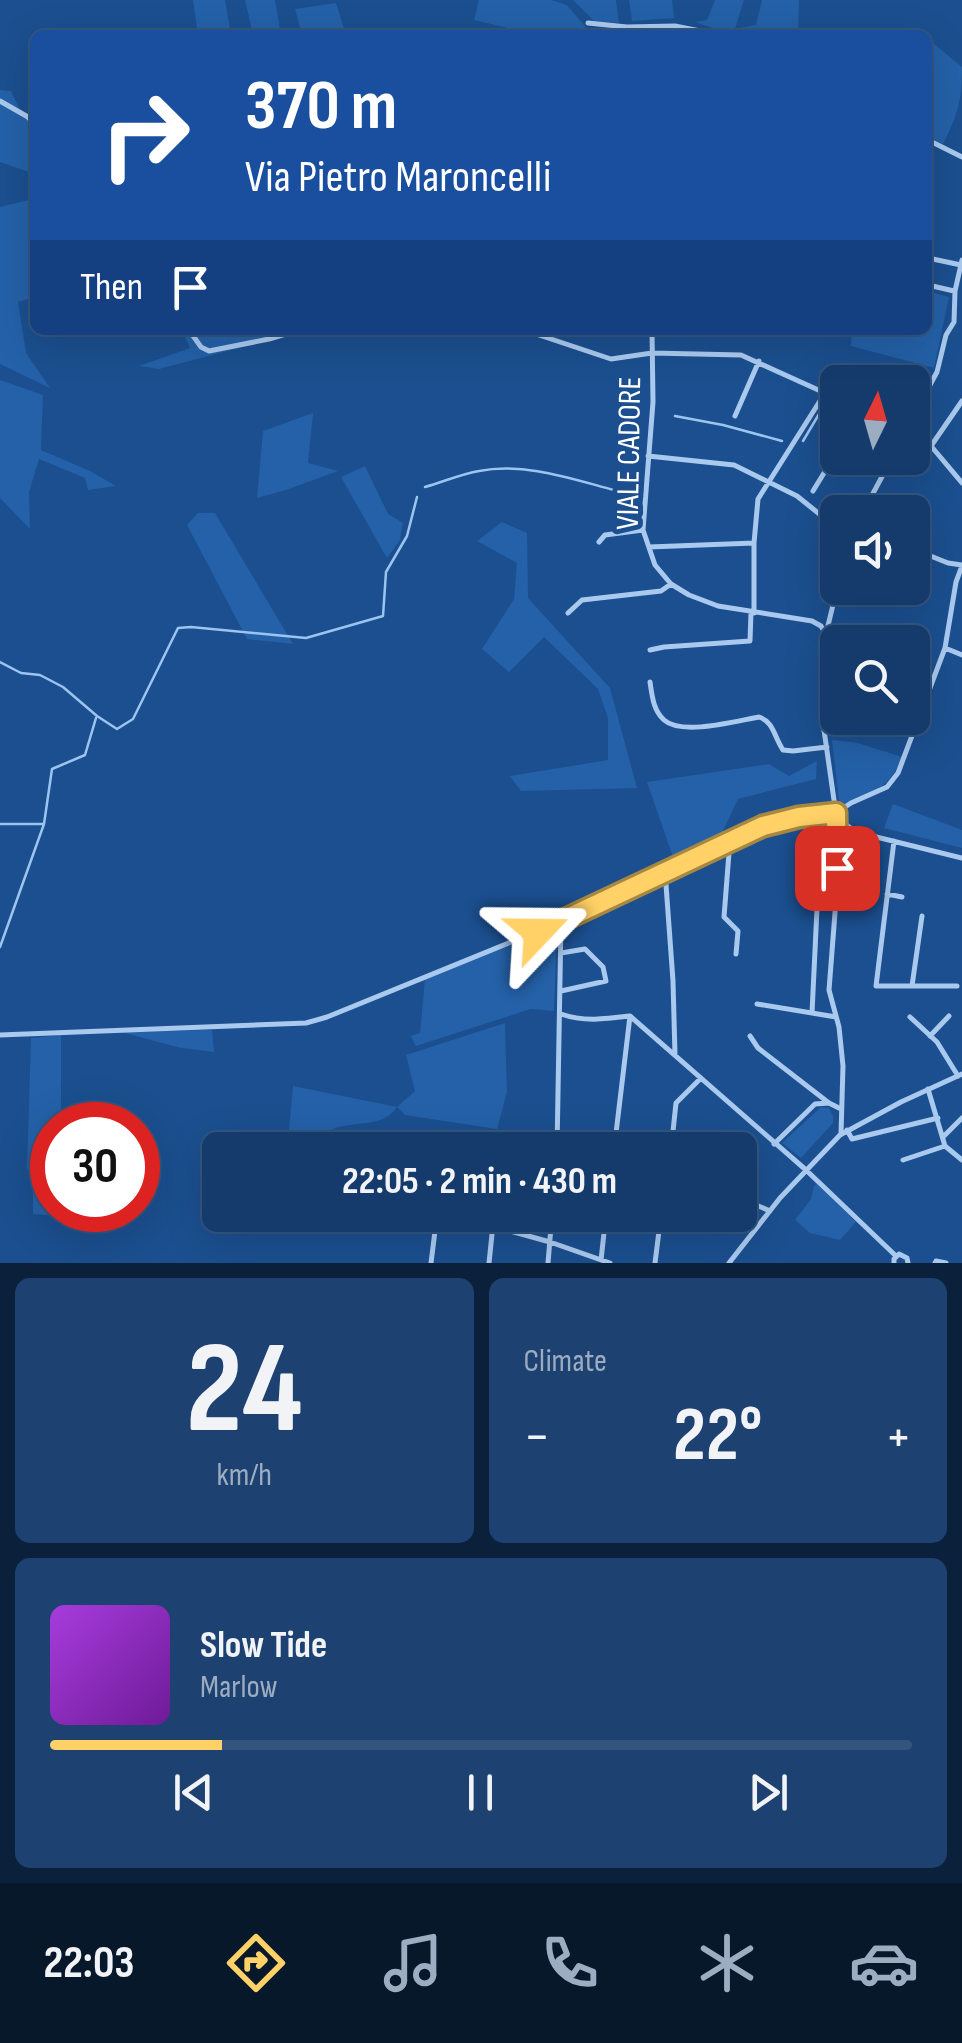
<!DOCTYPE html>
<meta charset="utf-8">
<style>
body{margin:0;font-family:"Sofia Sans Condensed",sans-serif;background:#1d4271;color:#f1f3f6;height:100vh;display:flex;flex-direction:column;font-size:38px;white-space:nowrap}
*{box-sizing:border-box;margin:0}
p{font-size:32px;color:#9dadc1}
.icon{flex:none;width:55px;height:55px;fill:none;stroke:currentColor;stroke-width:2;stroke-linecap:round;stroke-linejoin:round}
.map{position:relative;height:1263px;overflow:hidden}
.details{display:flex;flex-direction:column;gap:15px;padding:15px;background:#0b203b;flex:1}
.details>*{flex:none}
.guide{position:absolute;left:30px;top:30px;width:902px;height:305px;border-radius:15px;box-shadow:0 10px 40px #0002,0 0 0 2px #33557e;background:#1a4fa0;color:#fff;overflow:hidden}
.needle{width:65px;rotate:5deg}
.buttons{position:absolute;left:820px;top:365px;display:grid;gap:20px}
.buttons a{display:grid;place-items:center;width:110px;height:110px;border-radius:15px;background:#143b6b;box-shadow:0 10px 40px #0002,0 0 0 2px #33557e;font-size:50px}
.speed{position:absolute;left:30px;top:1102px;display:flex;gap:20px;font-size:50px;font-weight:700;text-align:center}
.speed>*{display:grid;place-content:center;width:130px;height:130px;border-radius:50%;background:#143b6b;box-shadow:0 10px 40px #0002,0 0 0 2px #33557e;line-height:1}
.speed .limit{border:15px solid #d22;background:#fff;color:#111}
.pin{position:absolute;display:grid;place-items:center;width:85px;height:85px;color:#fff;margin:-42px;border-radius:20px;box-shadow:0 5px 15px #0006}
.me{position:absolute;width:110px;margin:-55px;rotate:67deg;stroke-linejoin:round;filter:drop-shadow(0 0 8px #0008)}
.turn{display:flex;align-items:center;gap:35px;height:210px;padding:0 50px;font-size:45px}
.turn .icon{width:130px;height:130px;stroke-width:2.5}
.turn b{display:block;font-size:70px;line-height:85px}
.then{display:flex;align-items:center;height:95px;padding:0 50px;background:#0003;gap:20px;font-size:38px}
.big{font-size:75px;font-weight:700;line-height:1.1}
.details .tile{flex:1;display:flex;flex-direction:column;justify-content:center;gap:15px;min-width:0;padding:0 35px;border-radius:15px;background:#1d4271}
.details .dial{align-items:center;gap:0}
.dial b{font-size:130px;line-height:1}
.song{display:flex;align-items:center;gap:30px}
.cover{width:120px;height:120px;border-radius:15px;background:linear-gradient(135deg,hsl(280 70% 55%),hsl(280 70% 35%))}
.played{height:10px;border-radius:5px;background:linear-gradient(90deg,#ffd166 20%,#33557e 20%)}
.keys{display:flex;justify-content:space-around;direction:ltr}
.heat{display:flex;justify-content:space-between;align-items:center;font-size:55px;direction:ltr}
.details .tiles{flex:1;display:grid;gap:15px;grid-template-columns:1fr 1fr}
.tile:last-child{grid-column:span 2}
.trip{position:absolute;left:202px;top:1132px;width:555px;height:100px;border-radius:15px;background:#143b6b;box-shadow:0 10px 40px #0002,0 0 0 2px #33557e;font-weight:700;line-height:100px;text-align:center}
.menu{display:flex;height:160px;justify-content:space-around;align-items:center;background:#08182b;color:#9dadc1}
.menu .icon{width:70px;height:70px}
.menu .on{color:#ffd166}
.menu b{font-size:45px;color:#f1f3f6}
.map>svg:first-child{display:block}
.green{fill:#2461a8}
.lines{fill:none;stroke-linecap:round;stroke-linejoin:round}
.stream{stroke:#9cc4f0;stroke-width:2.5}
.street{stroke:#a9c9ee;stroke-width:5}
.route-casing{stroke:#a68842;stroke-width:25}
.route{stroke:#ffd166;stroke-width:18}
.labels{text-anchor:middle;stroke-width:10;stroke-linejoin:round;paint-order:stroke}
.street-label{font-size:32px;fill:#fff;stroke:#1b4f8f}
</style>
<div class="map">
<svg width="962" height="1263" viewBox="0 0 962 1263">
<rect width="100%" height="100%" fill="#1b4f8f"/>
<path class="green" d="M 193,0 L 225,0 L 231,35 L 198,35 Z
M 245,0 L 275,0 L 281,35 L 253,35 Z
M 479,0 L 551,0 L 567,5 L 589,31 L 589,35 L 538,35 L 474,20 Z
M 573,0 L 616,0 L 619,23 L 594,21 Z
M 629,0 L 672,0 L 674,18 L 632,21 Z
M 715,0 L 744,0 L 733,35 L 695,22 L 707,20 Z
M 762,0 L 799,0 L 798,35 L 741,35 L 740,28 L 756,25 Z
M 336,3 L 346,35 L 302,35 L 295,9 Z
M 928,39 L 962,67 C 962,99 958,115 943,144 L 928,136 Z
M 0,90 L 11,91 L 19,108 L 35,122 L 35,174 L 0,162 Z
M 33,199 L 35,297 L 18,302 L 26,353 L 50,388 L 0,364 L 0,207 Z
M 928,291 L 949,297 L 934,368 L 851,346 L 852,330 L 928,330 Z
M 182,330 L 307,330 L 159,369 L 139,366 L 190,348 Z
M 0,380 L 43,395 L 41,450 L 90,471 L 116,486 L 88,490 L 85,478 L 39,459 L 29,492 L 30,529 L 0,498 Z
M 313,413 L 308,463 L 338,471 L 286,490 L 257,498 L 263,431 Z
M 365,466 L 388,514 L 403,523 L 400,540 L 387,558 L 341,477 Z
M 198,513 L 215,513 L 293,644 L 247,639 L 187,525 Z
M 502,522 L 527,533 L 528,598 L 610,688 L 637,788 L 521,791 L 510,776 L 608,760 L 608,718 L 598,689 L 544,637 L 509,672 L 482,649 L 514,599 L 517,563 L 477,541 Z
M 832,740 L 858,743 L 902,757 C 889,789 873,792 842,805 L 839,800 Z
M 817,761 L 816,779 L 738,799 L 720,837 L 674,860 L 647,782 L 769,764 L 789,776 Z
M 893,804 L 962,830 L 962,848 L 884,828 Z
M 557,927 L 554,1011 L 531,1009 L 416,1046 L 411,1036 L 420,1033 L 425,979 Z
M 505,1023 L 507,1092 L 497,1129 L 405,1115 L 397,1107 C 380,1133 342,1116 322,1136 C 318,1140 316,1145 313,1150 L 288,1140 L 293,1086 L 397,1107 L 415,1091 L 406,1055 Z
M 212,1030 L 214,1052 L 181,1048 L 121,1032 Z
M 61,1035 L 61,1125 L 52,1125 L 52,1210 L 60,1210 L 60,1216 L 33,1214 L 33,1171 L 27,1169 L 31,1038 Z
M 821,1107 L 829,1108 L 833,1116 L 833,1123 L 801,1158 L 782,1143 Z
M 817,1184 L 856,1222 L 840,1240 L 810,1233 L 795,1220 L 811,1199 L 814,1186 Z"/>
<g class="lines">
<path class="stream" d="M 675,416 L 723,425 L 782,441
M 803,441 L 828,399
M 425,487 C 443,482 461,474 479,471 C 524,462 572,479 614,490 L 633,481 L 636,469
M 0,662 L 21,673 L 40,675 L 63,687 L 97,716 L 117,729 L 133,719 L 178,628 L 191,627 L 306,638 L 383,616 L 386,572 L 407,536 L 417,497
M 0,824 L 43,824
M 0,947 L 44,824 L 52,769 L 85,755 L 96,718"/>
<path class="street" d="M 588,23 L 627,27 L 675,26 L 720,35
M 0,101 L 28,117 L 35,125
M 928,140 L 962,157
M 928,258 L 961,265
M 928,285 L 954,291
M 189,330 L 201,347 L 209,351 L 269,339 L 299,330
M 524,330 L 611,359 L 652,353 L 741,355 L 825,393 L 838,396
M 652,330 L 653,402 L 643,530 L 655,565 L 671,584 L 689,595 L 718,606 L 812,621 L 821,626 L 824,631
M 882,382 L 885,374
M 735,416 L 759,361
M 912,418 L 937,372 L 946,335 L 954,322 L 955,291 L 962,260
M 912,430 L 931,446 L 962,483
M 931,446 L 962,401
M 648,456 L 734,465 L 797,496 L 838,529
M 813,491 L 838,450
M 863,512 L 892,458
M 599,542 L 605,535 L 643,530
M 649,547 L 754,543
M 912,564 L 918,551 L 948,563 L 962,565
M 838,584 L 826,634 L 822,688 L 823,723 L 838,828 L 836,900 L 829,990 L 839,1027 L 843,1066 L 841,1134
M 894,601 L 897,600 L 902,588
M 568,613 L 582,600 L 661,591 L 671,584
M 754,613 L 754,543 L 758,499 L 825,393
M 945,648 L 962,655
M 650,650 L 664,647 L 750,641 L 751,612
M 650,682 C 652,695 653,710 664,720 C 682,736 736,721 759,717 C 774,722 774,737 783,750 L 793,751 L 827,747
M 824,731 L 859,734 L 860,720 L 866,721 L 867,718
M 836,813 L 845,824 L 856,832 L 962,858
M 730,840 L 724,917 L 738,931 L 736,954
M 894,841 L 876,986 L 957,986
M 665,871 L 673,981 L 675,1055
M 887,894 L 902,897
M 912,986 L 922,916
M 561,991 L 606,981 L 603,967 L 585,949 L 561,953
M 757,1004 L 836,1017
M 812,1013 L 819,867 L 837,868
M 561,1014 C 583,1022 606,1019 630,1016 L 806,1170 L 896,1256
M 910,1017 L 937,1042 L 958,1076
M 0,1035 L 306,1023 L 327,1017 L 563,921 L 653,876 L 763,826 L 808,815 L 836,813 L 851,803 L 887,787 L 898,773 L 945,648 L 956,582 L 962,566
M 750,1036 L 758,1048 L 829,1103
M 930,1036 L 949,1016
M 928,1089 L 945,1146 L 962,1160
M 847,1130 L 852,1139 L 938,1118
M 943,1137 L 962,1118
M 774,1144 L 815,1104 L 829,1103 L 841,1109
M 558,1145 L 579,1150
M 500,1150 L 502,1134
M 557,1150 L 561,922
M 614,1150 L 630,1016
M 671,1150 L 676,1103 L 701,1078
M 903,1160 L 945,1146
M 740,1198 L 770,1211
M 453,1215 L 550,1242 L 610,1263
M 601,1260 L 606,1215
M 431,1263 L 437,1215
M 489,1263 L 494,1215
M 548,1263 L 552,1215
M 655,1263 L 661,1215
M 729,1263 L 780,1198 L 840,1135 L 901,1102 L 962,1074
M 894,1263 L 894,1259 L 899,1254 L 907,1258 L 908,1263
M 935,1263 L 936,1261 L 946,1263"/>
</g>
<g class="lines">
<defs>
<path id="route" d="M 538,932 L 763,826 L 799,817 L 836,813 L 837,868"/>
</defs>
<use href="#route" class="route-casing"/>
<use href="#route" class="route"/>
</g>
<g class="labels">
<g class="street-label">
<text transform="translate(628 453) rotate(-89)" y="11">VIALE CADORE</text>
</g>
</g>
</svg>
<div class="buttons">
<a><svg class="needle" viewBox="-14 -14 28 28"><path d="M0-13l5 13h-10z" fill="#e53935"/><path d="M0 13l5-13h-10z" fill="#9dadc1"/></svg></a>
<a><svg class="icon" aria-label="sound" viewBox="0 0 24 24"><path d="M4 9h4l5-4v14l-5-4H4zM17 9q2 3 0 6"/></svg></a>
<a><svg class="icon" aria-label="search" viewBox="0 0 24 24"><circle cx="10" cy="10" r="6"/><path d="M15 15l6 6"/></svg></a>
</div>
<div class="speed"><div class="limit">30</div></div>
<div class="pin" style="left:837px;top:868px;background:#d93025"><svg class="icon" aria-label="arrive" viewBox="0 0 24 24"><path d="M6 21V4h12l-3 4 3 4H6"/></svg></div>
<svg class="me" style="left:538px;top:932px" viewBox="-20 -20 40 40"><path d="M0-17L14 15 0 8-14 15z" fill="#ffd166" stroke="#fff" stroke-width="4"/></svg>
<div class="trip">22:05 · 2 min · 430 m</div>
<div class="guide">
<div class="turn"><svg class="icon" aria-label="right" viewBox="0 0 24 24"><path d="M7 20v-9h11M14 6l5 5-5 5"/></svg><div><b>370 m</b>Via Pietro Maroncelli</div></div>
<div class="then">Then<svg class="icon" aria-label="arrive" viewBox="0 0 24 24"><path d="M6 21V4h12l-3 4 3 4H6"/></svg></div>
</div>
</div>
<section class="details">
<div class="tiles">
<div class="tile dial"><b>24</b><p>km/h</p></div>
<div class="tile"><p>Climate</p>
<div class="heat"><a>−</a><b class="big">22°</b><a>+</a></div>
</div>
<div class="tile">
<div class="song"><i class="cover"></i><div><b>Slow Tide</b><p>Marlow</p></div></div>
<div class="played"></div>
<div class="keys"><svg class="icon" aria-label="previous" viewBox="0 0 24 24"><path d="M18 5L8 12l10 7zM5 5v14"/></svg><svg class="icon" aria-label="pause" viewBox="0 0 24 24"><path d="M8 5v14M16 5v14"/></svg><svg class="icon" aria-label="next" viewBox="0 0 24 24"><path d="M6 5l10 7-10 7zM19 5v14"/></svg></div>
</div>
</div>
</section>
<nav class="menu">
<b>22:03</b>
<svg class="icon on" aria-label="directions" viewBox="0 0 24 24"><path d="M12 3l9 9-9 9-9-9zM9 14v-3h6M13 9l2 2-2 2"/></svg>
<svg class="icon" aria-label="music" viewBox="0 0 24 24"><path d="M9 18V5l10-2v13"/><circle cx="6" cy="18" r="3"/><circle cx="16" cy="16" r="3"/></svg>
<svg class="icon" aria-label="phone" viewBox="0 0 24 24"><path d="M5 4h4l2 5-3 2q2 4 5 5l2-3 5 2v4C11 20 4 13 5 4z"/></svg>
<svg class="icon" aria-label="climate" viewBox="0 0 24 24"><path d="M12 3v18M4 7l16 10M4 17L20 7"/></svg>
<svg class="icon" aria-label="car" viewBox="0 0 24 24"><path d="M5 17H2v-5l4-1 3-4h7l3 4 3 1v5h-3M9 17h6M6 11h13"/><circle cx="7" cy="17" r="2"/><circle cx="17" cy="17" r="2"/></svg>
</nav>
